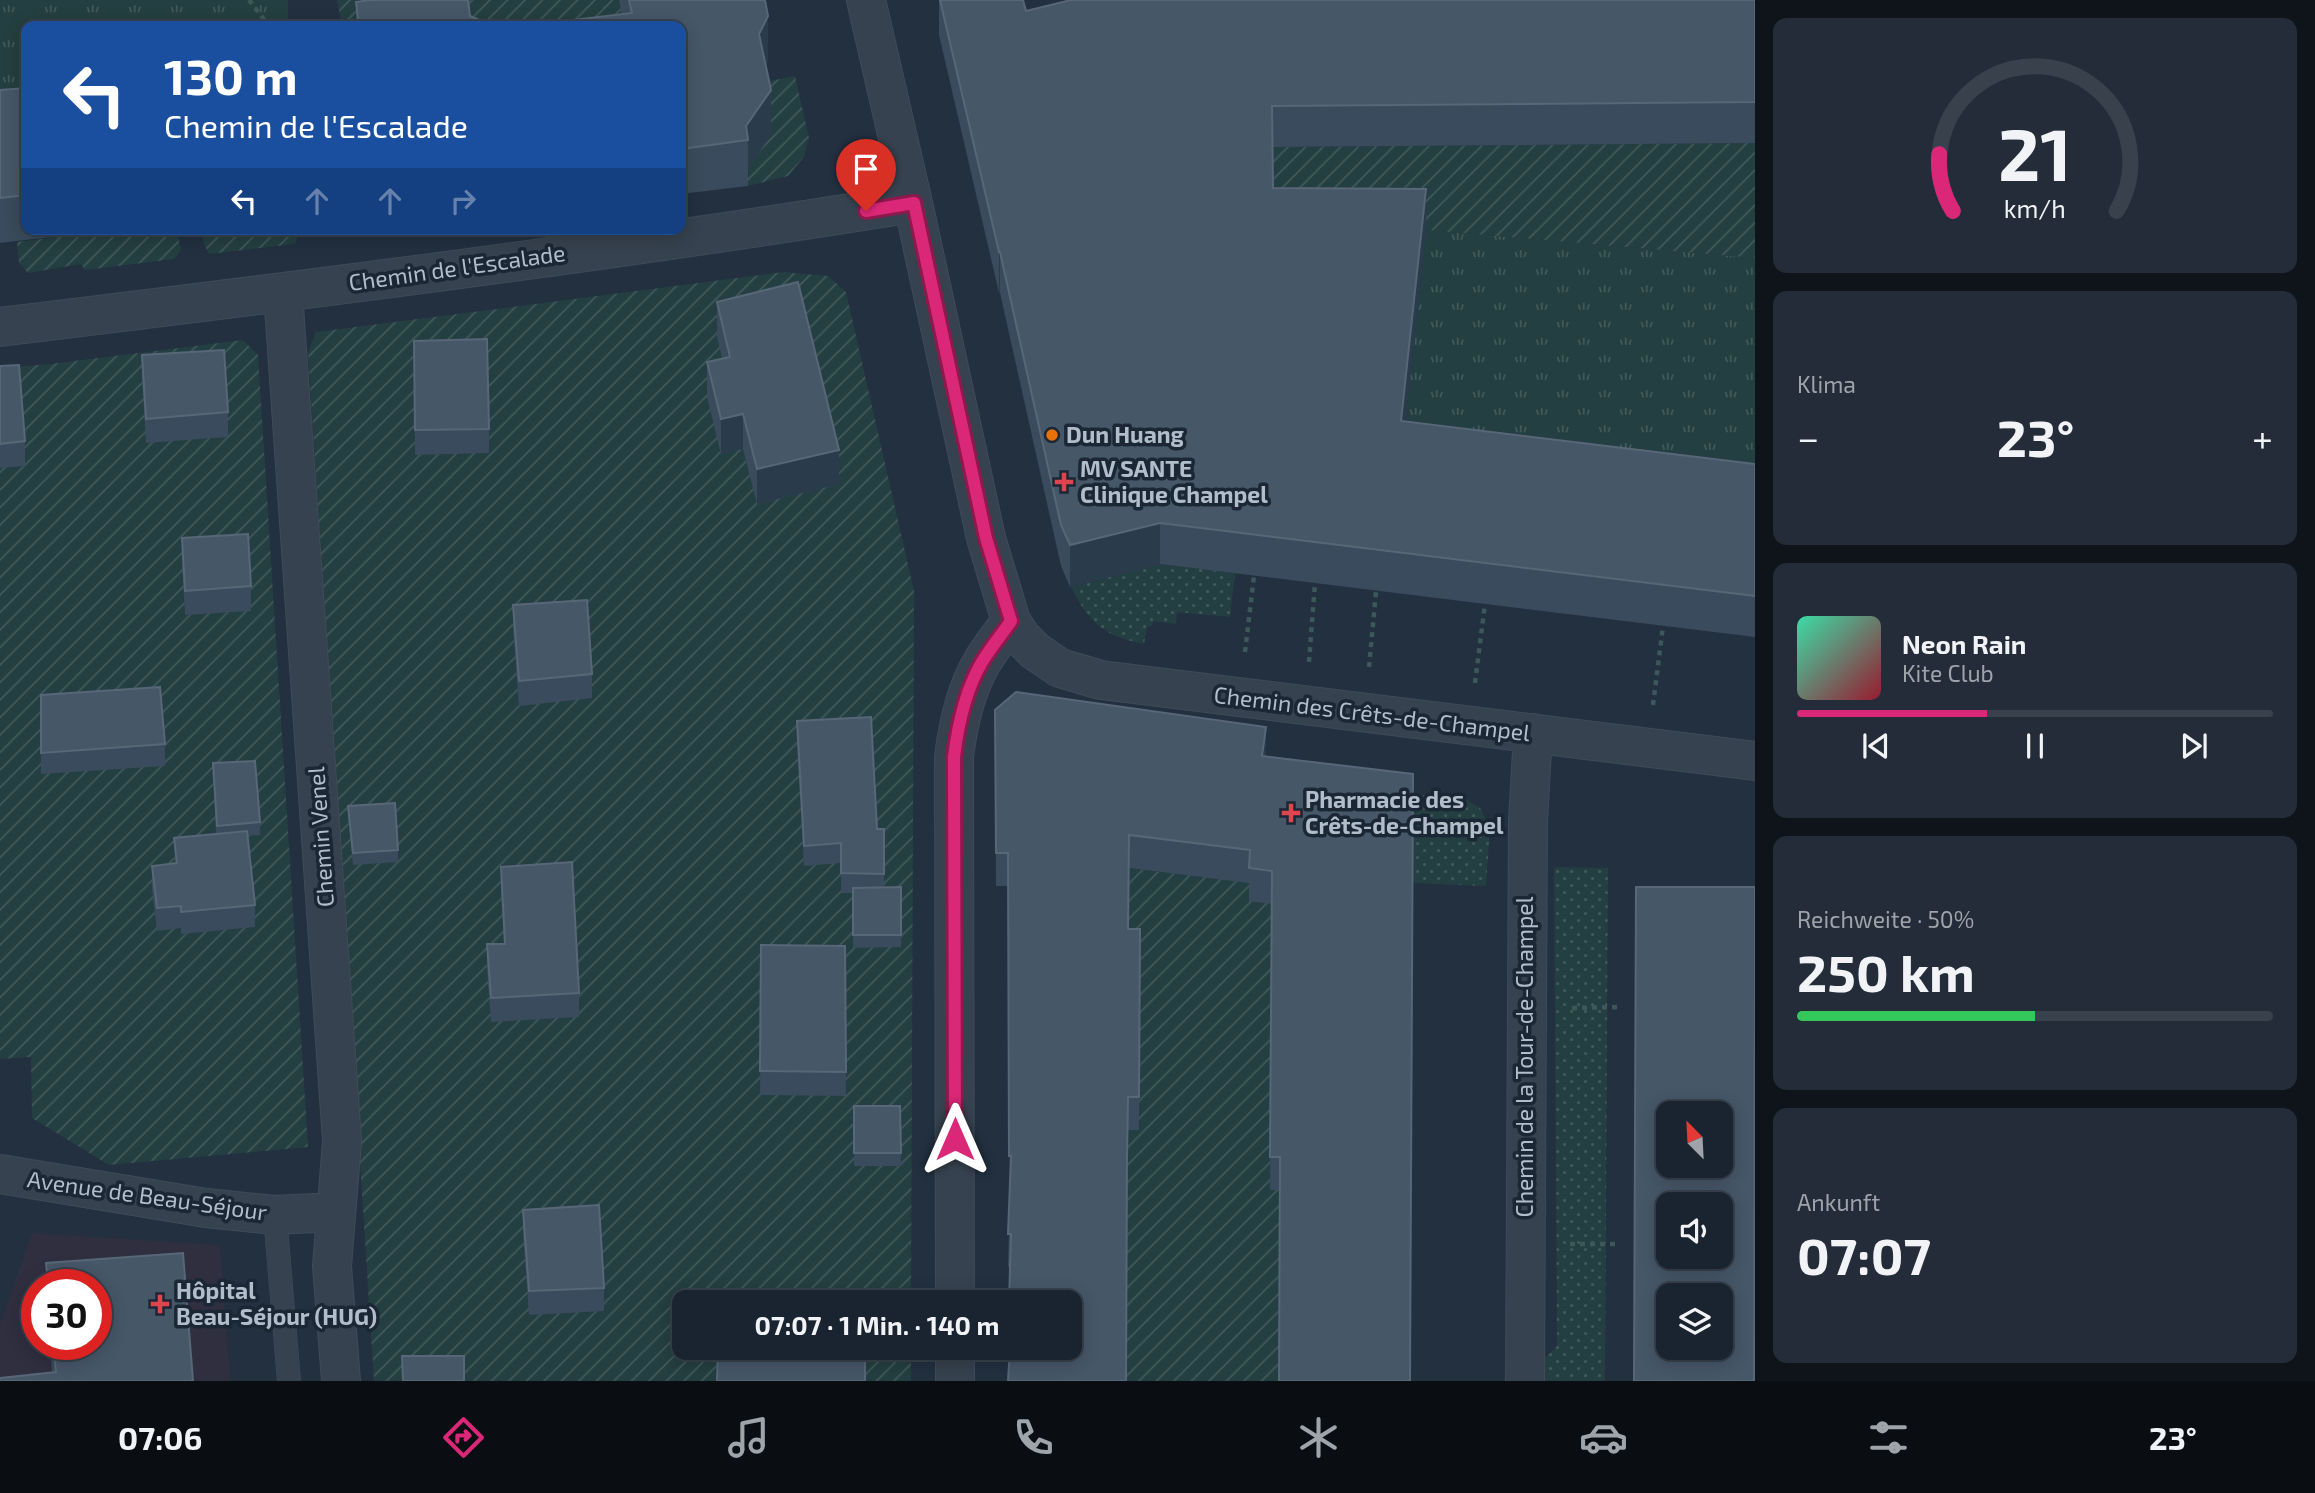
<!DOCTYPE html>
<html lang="de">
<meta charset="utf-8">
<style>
body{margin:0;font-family:"Exo 2",sans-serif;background:#232c38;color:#f1f3f6;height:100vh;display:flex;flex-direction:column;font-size:26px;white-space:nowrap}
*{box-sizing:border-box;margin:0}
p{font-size:23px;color:#9fa4ab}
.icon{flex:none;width:38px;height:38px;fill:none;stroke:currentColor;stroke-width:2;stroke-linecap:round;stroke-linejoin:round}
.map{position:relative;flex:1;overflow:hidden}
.drawer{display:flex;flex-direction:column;gap:18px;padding:18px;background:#0e141a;width:560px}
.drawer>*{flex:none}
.banner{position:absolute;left:21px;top:21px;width:665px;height:214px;border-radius:14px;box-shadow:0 4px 18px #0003,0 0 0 2px #38414c;background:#1a4fa0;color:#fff;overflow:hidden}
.needle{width:46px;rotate:336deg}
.tools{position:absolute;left:1656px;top:1101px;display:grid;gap:14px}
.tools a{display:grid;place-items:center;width:77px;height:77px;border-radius:14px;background:#1a2430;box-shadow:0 4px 18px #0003,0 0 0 2px #38414c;font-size:35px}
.speed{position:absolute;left:21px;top:1269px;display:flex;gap:14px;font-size:35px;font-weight:700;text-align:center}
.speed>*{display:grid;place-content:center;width:91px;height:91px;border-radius:50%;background:#1a2430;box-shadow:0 4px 18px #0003,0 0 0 2px #38414c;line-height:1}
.speed .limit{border:10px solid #d22;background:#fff;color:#111}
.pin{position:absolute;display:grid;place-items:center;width:60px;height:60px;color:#fff;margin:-72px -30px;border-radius:50% 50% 50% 0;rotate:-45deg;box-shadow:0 0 7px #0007}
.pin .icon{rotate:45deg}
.me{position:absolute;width:77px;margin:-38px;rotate:0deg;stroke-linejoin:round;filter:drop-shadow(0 0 5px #0008)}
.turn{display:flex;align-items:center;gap:24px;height:147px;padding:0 28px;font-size:32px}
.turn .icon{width:91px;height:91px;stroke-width:2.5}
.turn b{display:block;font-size:49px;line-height:60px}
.lanes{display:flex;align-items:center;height:66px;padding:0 28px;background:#0003;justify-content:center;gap:35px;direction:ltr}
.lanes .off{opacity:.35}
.big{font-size:52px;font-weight:700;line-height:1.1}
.drawer .card{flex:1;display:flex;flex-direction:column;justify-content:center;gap:10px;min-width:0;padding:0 24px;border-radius:14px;background:#232c38}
.drawer .dial{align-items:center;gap:0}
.dial svg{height:182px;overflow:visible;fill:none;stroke:#38414c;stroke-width:7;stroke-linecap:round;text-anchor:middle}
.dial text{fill:#f1f3f6;stroke:none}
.song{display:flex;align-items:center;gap:21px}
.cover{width:84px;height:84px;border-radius:10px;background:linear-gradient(135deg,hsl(160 70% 55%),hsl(350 70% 35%))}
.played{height:7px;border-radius:4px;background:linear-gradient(90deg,#db2777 40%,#38414c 40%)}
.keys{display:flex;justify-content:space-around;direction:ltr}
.heat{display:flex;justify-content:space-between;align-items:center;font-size:38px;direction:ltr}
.charge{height:10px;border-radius:5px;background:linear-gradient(90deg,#34c759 50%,#38414c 0)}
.trip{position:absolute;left:672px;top:1290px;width:410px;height:70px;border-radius:14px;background:#1a2430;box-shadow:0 4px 18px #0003,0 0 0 2px #38414c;font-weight:700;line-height:70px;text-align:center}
.tab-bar{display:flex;height:112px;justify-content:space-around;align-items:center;background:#0a0e13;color:#9fa4ab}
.tab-bar .icon{width:49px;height:49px}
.tab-bar .selected{color:#db2777}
.tab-bar b{font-size:32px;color:#f1f3f6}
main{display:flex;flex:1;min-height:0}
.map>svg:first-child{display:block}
.medical{fill:#302f40;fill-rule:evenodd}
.grass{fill:url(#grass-dots)}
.park{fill:url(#park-tufts)}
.garden{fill:url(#garden-furrows)}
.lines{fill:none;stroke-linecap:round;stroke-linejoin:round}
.service-casing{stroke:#3f4b58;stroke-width:24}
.minor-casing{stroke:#3f4b58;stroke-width:40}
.path{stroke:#3d5859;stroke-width:4.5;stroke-dasharray:5 5;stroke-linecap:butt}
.service{stroke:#36424f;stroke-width:23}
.minor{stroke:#36424f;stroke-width:38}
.wall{fill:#394b5c}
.shaded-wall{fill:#2a3b4c}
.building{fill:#465768;stroke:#576777;stroke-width:2;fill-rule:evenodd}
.route-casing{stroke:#8e194d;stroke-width:18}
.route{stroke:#db2777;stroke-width:12}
.food-dot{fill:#e8710a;stroke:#1b2734;stroke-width:2.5}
.health-dot{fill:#e0444e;stroke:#1b2734;stroke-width:2.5}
.labels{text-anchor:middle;stroke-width:7;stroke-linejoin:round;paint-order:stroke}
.street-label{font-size:23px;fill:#b2bdca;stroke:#1b2734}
.poi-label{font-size:23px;font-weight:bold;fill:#b2bdca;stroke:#1b2734;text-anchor:start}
</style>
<main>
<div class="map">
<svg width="1755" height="1381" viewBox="0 0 1755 1381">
<defs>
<pattern id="grass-dots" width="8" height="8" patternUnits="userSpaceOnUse" patternTransform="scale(1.75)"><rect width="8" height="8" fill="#243f41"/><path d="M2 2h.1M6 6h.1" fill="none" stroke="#41595b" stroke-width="1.8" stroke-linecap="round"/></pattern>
<pattern id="park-tufts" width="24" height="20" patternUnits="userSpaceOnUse" patternTransform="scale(1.75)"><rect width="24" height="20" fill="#243f41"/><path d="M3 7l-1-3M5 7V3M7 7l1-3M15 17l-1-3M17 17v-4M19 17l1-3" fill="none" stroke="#41595b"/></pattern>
<pattern id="garden-furrows" width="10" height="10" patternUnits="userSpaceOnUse" patternTransform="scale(1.75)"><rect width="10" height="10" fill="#243f41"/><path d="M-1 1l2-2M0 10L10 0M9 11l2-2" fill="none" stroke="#41595b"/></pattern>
</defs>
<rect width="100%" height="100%" fill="#223040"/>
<path class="medical" d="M 32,1233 L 220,1245 L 230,1381 L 0,1381 L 0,1324 ZM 37,1284 L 96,1284 L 96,1344 L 37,1344 Z"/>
<path class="grass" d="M 1160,564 L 1235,573 L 1230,617 L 1177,612 L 1176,624 L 1153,621 L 1153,625 L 1147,627 L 1144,644 C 1104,636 1089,623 1071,587 Z
M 1413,795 L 1459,795 L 1480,808 L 1490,827 L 1486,886 L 1413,883 Z
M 1554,867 L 1608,868 L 1605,1381 L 1536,1381 L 1536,1366 L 1557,1346 Z"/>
<path class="park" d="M 0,0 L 288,0 L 288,26 L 26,26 L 26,133 L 0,135 Z
M 1426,230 L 1755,258 L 1755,505 L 1401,462 Z"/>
<path class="garden" d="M 337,0 L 626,0 L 620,3 L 625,26 L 342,26 Z
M 795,76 L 809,138 L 804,157 L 788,176 L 748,186 L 744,157 L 760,83 Z
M 1755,143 L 1755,258 L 1426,230 L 1273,230 L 1272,147 Z
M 118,229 L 177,229 L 181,250 L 174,259 L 85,270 L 81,264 L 28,273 L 19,263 L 17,242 Z
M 202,229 L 299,229 L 299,233 L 295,244 L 209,254 L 204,244 Z
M 784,272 L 828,276 L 846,292 L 914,591 L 911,1302 L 684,1302 L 684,1348 L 911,1348 L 911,1381 L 374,1381 L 308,352 L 316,332 Z
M 243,340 L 258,355 L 308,1147 L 109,1165 L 32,1118 L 31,1057 L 0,1059 L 0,368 L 50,364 Z
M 1128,868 L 1204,877 L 1251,868 L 1272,904 L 1270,1189 L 1280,1190 L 1278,1381 L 1126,1381 L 1128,1130 L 1139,1129 L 1139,1075 L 1091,887 Z"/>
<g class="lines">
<defs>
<path id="service" d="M 275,1215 L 289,1381"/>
<path id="minor" d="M 866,0 L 913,203 L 986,538 L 1011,621 L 1022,638 L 1035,651 L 1060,668 L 1101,680 L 1755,761
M 283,292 L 342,1141 L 332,1266 L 341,1381
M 0,327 C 305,290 610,252 913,203
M 0,1174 L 206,1208 L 275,1215 L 336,1212
M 955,1302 L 954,757 C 958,724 965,691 982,662 C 991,647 1002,634 1011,621
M 955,1348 L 955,1381
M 1525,1381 L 1528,821 L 1533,733"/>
</defs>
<use href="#service" class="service-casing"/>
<use href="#minor" class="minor-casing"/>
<path class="path" d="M 249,0 L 269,26
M 1245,652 L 1254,576
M 1309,662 L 1315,583
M 1369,667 L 1376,592
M 1475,683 L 1485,604
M 1653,705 L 1663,626
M 1572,1008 L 1619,1007
M 1570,1244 L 1617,1244"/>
<use href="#service" class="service"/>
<use href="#minor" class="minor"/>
</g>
<path class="wall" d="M 619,0 L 765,0 L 768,61 L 766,65 L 771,135 L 748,168 L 748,186 L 681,194 L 681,26 L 622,15 Z
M 939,0 L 1023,0 L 1026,11 L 1755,0 L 1755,143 L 1273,147 L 1273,188 L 1426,230 L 1405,421 L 1755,464 L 1755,637 L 1160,564 L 1070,587 L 1061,566 L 1000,293 L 999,293 L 939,35 Z
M 356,2 L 470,16 L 493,26 L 356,26 Z
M 26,88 L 26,229 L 118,229 L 0,243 L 0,90 Z
M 378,229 L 398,229 L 378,232 Z
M 717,302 L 839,484 L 757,504 L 743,449 L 721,454 L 707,397 L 707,362 L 722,358 L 717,337 Z
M 414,341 L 489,429 L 489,453 L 415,455 Z
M 142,355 L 228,412 L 228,437 L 146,443 L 142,379 Z
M 0,366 L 25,441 L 25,466 L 0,468 Z
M 182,538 L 251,586 L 251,611 L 185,615 L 182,562 Z
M 513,605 L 592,674 L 592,698 L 519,706 L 513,629 Z
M 41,695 L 165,744 L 165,766 L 41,774 Z
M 995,710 L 1266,757 L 1413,774 L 1279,1190 L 1270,1190 L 1272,904 L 1249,901 L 1249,883 L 1129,868 L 1128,929 L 1140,929 L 1139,1130 L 1128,1130 L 1069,1348 L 1010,1267 L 1008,1267 L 1010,1189 L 1008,886 L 996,886 Z
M 797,721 L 877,829 L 884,829 L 884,887 L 901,887 L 901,947 L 853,948 L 853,893 L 841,893 L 841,863 L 804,866 L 797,742 Z
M 213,763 L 260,822 L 260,835 L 247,836 L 255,905 L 255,927 L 181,934 L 181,928 L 157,931 L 152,889 L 152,866 L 175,864 L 174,838 L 216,834 Z
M 348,806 L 398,850 L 398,862 L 353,865 L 348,818 Z
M 501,867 L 579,993 L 579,1017 L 491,1022 L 487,969 L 487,944 L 504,944 L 501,891 Z
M 761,945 L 845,946 L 846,1096 L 760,1095 Z
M 854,1106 L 900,1106 L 901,1166 L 854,1166 Z
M 523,1210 L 604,1288 L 604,1311 L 529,1315 L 523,1233 Z
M 183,1253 L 193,1381 L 0,1381 L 0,1378 L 52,1373 L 50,1344 L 96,1344 L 96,1284 L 46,1284 L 46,1263 Z"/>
<path class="shaded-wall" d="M 768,16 L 768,61 L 759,79 L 759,34 Z
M 771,90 L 771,135 L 748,168 L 748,140 L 746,126 Z
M 1426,189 L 1426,230 L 1401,462 L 1401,421 Z
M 999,252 L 1000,252 L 1000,293 L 999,293 Z
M 743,414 L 743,449 L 721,454 L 721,419 Z
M 839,450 L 839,484 L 757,504 L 757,469 Z
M 1160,523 L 1160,564 L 1070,587 L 1070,545 Z
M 1266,727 L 1266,760 L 1262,756 Z"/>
<path class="building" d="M 370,0 L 468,0 L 470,16 L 493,26 L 359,26 L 356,2 Z
M 629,0 L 765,0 L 768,16 L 759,34 L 771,90 L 746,126 L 748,140 L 681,149 L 681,26 L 523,26 L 632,13 Z
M 940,0 L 1023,0 L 1026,11 L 1071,0 L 1755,0 L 1755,102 L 1272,106 L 1273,188 L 1426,189 L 1401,421 L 1755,464 L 1755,596 L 1160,523 L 1070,545 L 1061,525 L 1000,252 L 999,252 Z
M 26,88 L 26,195 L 0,198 L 0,90 Z
M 798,282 L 839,450 L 757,469 L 743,414 L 721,419 L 707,362 L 730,357 L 717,302 Z
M 487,339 L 489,429 L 415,430 L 414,341 Z
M 224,350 L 228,412 L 146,419 L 142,355 Z
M 19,365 L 25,441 L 0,444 L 0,366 Z
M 248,534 L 251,586 L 185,591 L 182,538 Z
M 587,600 L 592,674 L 519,681 L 513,605 Z
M 160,687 L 165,744 L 41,753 L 41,695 Z
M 1016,692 L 1266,727 L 1262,756 L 1413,774 L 1410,1381 L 1279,1381 L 1280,1157 L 1270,1157 L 1272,871 L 1249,868 L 1250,850 L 1129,835 L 1128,929 L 1140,929 L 1139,1097 L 1128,1097 L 1127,1156 L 1126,1381 L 1008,1381 L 1010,1348 L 1069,1348 L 1069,1302 L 1009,1302 L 1011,1234 L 1008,1234 L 1011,1156 L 1009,1156 L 1008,853 L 996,853 L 995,710 Z
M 871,717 L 877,829 L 884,829 L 884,874 L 841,873 L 841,843 L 804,846 L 797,721 Z
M 255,761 L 260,822 L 217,826 L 213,763 Z
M 395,803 L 398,850 L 353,853 L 348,806 Z
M 247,831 L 255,905 L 181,912 L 181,906 L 157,908 L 152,866 L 177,863 L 174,838 Z
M 572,862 L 579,993 L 491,998 L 487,944 L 505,944 L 501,867 Z
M 901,887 L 901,935 L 853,935 L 853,888 Z
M 1636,887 L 1755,887 L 1754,1381 L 1634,1381 ZM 1668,1113 L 1720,1113 L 1720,1166 L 1668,1166 ZM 1668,1204 L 1720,1204 L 1720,1256 L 1668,1256 ZM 1668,1295 L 1720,1295 L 1720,1348 L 1668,1348 Z
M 761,945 L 845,946 L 846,1072 L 760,1071 Z
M 854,1106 L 900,1106 L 901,1153 L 854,1153 Z
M 599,1205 L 604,1288 L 529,1291 L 523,1210 Z
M 183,1253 L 193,1381 L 0,1381 L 0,1378 L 56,1372 L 53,1344 L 96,1344 L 96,1284 L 48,1284 L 46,1263 Z
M 718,1348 L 865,1348 L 865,1381 L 717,1381 Z
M 402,1356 L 464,1356 L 464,1381 L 403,1381 Z"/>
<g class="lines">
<defs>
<path id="route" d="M 866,211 L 914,203 L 986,538 L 1011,621 C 1002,634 991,647 982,662 C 965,691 958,724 954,757 L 955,1139"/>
</defs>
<use href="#route" class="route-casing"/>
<use href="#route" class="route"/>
</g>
<circle class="food-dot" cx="1052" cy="435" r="7"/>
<g class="health-dot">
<path d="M1060.5 471.5h7v7h7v7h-7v7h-7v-7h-7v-7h7z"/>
<path d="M1287.5 802.5h7v7h7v7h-7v7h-7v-7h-7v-7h7z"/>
<path d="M156.5 1293.5h7v7h7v7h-7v7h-7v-7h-7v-7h7z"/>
</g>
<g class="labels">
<g class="street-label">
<text transform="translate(457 268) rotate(-8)" y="8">Chemin de l'Escalade</text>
<text transform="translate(1372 714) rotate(7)" y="8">Chemin des Crêts-de-Champel</text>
<text transform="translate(321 837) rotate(-94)" y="8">Chemin Venel</text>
<text transform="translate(1525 1057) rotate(-90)" y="8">Chemin de la Tour-de-Champel</text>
<text transform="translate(147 1196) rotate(8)" y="8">Avenue de Beau-Séjour</text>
</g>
<g class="poi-label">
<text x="1066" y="443">Dun Huang</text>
<text x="1080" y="477">MV SANTE<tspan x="1080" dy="26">Clinique Champel</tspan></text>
<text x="1305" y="808">Pharmacie des<tspan x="1305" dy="26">Crêts-de-Champel</tspan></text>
<text x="176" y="1299">Hôpital<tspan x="176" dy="26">Beau-Séjour (HUG)</tspan></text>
</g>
</g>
</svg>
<div class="tools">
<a><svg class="needle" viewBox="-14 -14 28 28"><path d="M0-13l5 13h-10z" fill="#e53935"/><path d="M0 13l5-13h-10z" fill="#9fa4ab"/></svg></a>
<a><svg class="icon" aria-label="sound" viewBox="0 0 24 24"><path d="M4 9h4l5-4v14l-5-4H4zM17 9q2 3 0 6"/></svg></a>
<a><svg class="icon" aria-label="layers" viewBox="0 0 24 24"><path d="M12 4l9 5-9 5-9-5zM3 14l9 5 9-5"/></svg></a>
</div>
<div class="speed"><div class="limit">30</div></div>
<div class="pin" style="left:866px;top:211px;background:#d93025"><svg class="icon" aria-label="arrive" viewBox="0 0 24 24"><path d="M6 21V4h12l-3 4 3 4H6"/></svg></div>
<svg class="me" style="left:955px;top:1139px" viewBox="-20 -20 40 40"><path d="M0-17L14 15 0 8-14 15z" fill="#db2777" stroke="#fff" stroke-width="4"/></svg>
<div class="trip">07:07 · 1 Min. · 140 m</div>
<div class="banner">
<div class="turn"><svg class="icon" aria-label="left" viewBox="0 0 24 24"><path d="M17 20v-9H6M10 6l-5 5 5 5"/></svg><div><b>130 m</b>Chemin de l'Escalade</div></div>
<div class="lanes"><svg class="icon" aria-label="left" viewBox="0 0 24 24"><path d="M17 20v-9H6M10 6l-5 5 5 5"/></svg><svg class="icon off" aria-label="ahead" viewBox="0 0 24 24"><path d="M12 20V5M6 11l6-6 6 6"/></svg><svg class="icon off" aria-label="ahead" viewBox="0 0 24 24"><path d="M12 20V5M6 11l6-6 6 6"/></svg><svg class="icon off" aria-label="right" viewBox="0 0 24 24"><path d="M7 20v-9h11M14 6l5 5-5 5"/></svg></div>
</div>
</div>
<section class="drawer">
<div class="card dial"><svg viewBox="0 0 100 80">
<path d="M14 69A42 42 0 1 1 86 69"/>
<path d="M14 69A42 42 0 0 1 8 44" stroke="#db2777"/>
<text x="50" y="56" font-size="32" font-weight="700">21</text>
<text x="50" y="72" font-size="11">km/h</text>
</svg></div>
<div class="card"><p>Klima</p>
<div class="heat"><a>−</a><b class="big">23°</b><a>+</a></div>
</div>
<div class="card">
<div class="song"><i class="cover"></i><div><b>Neon Rain</b><p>Kite Club</p></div></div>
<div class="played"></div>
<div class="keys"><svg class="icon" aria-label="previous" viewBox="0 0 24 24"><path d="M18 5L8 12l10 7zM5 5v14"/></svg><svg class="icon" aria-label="pause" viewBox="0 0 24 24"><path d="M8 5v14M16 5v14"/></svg><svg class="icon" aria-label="next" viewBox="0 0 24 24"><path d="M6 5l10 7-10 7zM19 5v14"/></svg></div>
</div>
<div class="card"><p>Reichweite · 50%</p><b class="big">250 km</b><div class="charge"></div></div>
<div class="card"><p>Ankunft</p><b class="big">07:07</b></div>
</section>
</main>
<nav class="tab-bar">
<b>07:06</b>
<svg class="icon selected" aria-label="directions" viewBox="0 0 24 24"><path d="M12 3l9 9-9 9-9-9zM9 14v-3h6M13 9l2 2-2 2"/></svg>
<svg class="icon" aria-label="music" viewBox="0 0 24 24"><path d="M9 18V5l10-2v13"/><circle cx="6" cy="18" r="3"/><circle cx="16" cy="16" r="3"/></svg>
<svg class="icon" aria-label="phone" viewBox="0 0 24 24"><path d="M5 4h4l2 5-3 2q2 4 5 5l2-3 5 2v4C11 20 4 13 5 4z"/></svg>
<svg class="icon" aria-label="climate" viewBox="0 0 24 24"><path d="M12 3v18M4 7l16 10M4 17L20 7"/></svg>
<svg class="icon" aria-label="car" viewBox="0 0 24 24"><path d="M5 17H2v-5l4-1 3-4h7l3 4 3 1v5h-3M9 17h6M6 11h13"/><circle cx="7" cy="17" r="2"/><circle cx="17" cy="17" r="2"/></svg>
<svg class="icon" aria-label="filters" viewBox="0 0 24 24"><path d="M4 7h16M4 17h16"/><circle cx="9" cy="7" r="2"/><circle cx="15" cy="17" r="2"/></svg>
<b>23°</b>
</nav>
